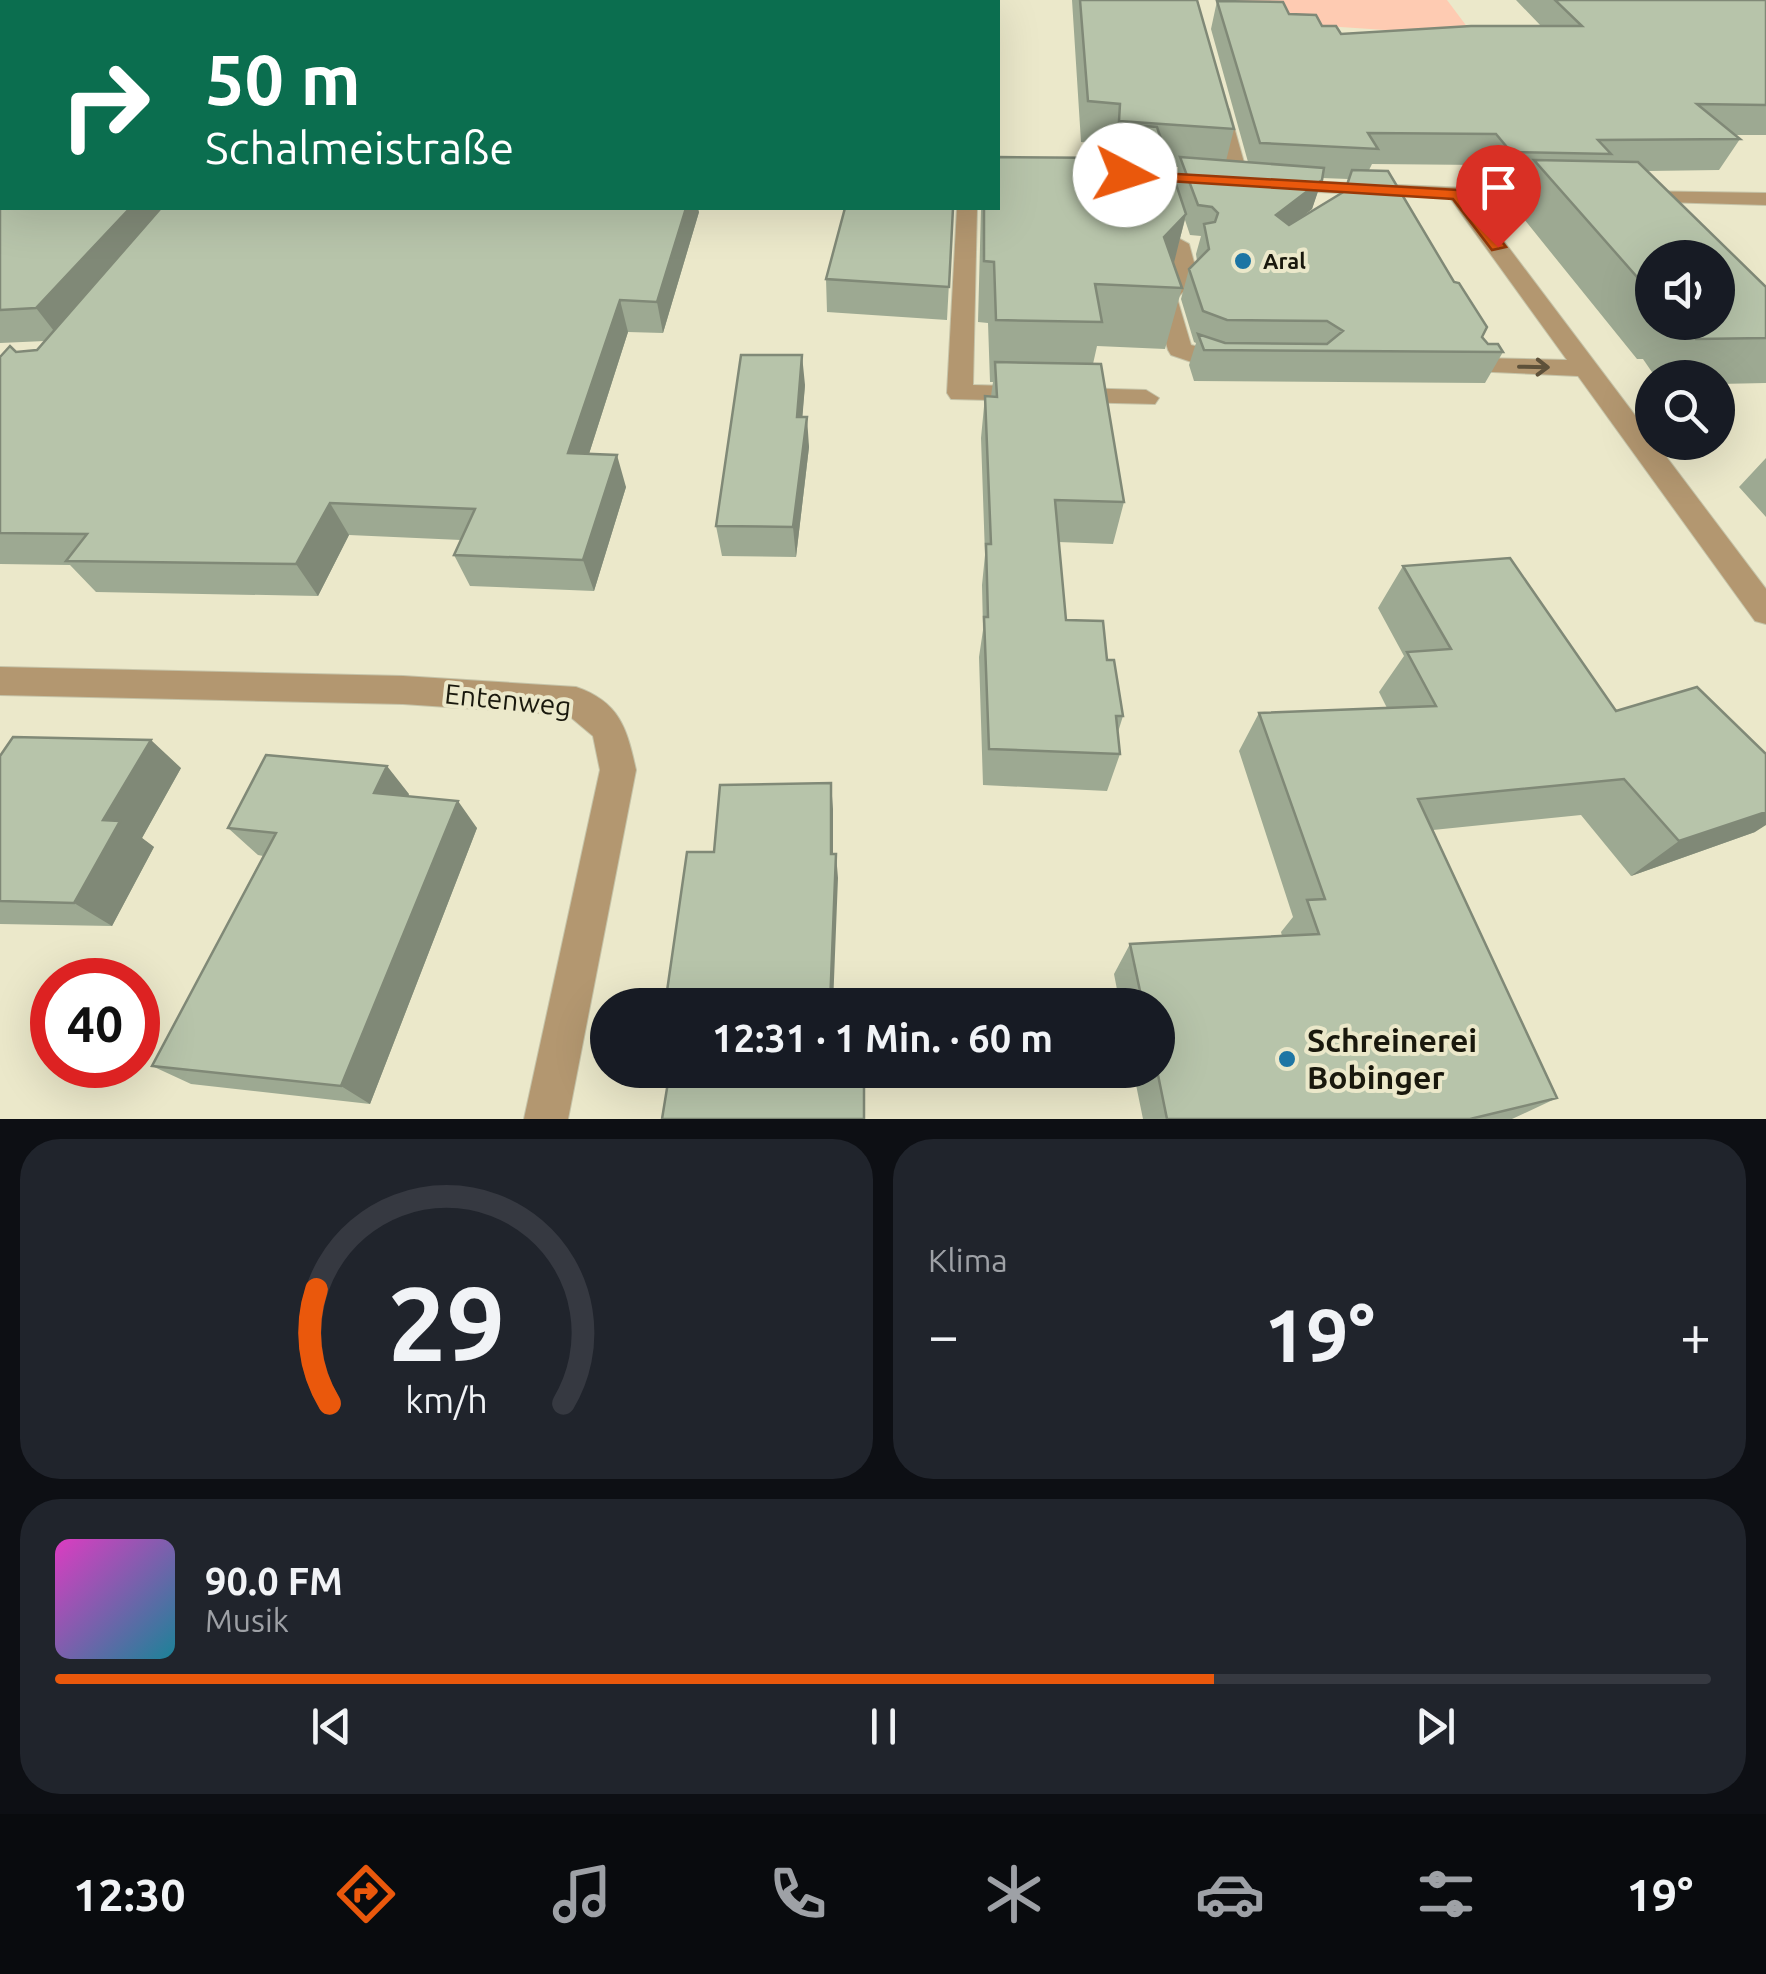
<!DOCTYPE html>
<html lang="de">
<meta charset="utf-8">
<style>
body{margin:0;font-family:Ubuntu,sans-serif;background:#20242c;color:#f1f3f6;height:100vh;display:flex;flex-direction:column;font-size:38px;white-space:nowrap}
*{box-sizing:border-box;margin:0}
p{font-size:32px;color:#9ea1a6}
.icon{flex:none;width:55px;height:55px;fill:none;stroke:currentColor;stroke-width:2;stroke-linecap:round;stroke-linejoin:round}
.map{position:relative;height:1119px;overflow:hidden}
.panel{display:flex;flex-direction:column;gap:20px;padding:20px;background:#0d0f14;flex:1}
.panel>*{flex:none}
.top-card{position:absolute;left:0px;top:0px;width:1000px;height:210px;box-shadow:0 10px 40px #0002;background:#0b6e4f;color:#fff;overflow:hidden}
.tools{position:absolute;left:1635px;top:240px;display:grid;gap:20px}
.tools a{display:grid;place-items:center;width:100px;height:100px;border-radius:50%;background:#171b24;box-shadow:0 10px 40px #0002;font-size:50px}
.speed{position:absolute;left:30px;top:958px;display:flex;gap:20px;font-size:50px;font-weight:700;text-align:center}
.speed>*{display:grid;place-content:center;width:130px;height:130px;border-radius:50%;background:#171b24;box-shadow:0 10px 40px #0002;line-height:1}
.speed .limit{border:15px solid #d22;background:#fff;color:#111}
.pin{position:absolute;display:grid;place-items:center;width:85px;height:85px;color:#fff;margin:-102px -42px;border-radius:50% 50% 50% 0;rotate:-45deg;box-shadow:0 0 10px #0007}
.pin .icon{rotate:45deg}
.me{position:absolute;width:110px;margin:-55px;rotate:95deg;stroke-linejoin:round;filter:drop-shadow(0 0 8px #0008)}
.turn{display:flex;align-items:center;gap:35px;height:210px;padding:0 40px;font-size:45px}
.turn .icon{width:130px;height:130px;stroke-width:2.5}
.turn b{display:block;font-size:70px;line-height:85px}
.big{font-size:75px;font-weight:600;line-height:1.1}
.panel .card{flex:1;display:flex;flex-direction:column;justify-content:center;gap:15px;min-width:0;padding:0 35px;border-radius:40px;background:#20242c}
.panel .dial{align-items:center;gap:0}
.dial svg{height:260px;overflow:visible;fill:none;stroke:#363941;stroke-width:7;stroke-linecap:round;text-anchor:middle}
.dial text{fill:#f1f3f6;stroke:none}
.song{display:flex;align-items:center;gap:30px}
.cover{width:120px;height:120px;border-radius:15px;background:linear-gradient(135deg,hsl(310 70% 55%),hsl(190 70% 35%))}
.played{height:10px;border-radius:5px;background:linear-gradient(90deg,#ea580c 70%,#363941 70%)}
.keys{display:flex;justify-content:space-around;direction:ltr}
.heat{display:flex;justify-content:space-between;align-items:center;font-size:55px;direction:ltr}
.panel .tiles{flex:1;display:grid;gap:20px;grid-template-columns:1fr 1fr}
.card:last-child{grid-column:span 2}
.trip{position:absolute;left:590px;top:988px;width:585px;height:100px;border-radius:50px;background:#171b24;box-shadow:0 10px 40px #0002;font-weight:600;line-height:100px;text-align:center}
.menu{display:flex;height:160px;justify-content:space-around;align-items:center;background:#090b0e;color:#9ea1a6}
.menu .icon{width:70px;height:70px}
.menu .active{color:#ea580c}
.menu b{font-size:45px;color:#f1f3f6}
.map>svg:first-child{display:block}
.green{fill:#fecbb2}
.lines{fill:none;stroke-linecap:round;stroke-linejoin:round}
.minor-casing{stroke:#c5c3a8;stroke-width:2}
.minor{fill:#b39770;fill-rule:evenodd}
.wall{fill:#9da992;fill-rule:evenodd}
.shaded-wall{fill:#808977}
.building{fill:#b7c4aa;stroke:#808977;stroke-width:2.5}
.oneway{stroke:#5e513a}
.route{fill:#ea580c;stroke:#983908;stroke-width:2.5}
.poi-dot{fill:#1d75a4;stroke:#ebe8ca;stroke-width:4}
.labels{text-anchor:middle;stroke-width:8;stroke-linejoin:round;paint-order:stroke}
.far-poi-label{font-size:22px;font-weight:bold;fill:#19180d;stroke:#ebe8ca;text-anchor:start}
.street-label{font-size:28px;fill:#19180d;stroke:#ebe8ca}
.near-poi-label{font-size:32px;font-weight:bold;fill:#19180d;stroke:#ebe8ca;text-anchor:start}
</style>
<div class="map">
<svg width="1766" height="1119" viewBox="0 0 1766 1119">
<rect width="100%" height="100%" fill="#ebe8ca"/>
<path class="green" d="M 1217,0 L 1447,0 L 1474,36 L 1222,19 Z"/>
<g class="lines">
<defs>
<path id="minor" d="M 0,85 L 2,85 L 2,95 L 0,95 Z
M 1220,104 L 1229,109 L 1250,184 L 1247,188 L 1233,188 L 1230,184 L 1211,109 Z
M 1280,180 L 1560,192 L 1560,200 L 1553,202 L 1472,199 L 1766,589 L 1766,624 L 1755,621 L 1578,376 L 1471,371 L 1468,366 L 1471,361 L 1480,358 L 1567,360 L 1450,198 L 1273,190 L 1270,186 Z
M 1634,191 L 1766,193 L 1766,205 L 1627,201 L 1627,193 Z
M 957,208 L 977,208 L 973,385 L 1146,390 L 1159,398 L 1155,404 L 951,399 L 947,393 Z
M 1178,238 L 1189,244 L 1198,277 L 1177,298 L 1191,345 L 1240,357 L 1243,362 L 1240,367 L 1215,370 L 1171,355 L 1168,350 L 1153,297 L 1175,276 L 1167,244 Z
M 0,667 L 403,676 L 576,687 C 620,702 627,729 636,770 L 568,1119 L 524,1119 L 600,770 L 593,736 L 568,715 L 403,704 L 0,695 Z"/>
</defs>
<use href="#minor" class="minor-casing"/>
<use href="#minor" class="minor"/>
</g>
<path class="wall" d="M 1072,0 L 1197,0 L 1234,129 L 1226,161 L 1248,162 L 1211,29 L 1217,1 L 1289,14 L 1341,34 L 1541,26 L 1516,0 L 1766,0 L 1766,135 L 1734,135 L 1740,139 L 1719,170 L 1647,171 L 1766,287 L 1766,383 L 1718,384 L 1718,378 L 1656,378 L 1643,359 L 1637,359 L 1511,203 L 1521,184 L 1496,183 L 1481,165 L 1372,164 L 1369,170 L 1482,337 L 1488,344 L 1503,352 L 1485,383 L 1194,381 L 1189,365 L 1196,343 L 1194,342 L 1181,299 L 1189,269 L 1197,261 L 1196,254 L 1201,236 L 1190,235 L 1185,220 L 1173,264 L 1182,288 L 1165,349 L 1097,346 L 1093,364 L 1124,502 L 1113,544 L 1058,542 L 1066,620 L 1107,660 L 1123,716 L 1118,732 L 1120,754 L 1107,791 L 983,785 L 979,657 L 983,630 L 982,585 L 985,555 L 981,438 L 985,396 L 991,396 L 993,382 L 990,382 L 988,323 L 978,322 L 981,208 L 998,208 L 1112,158 L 1112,145 L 1081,142 ZM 1171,167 L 1178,167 L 1175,180 ZM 1322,178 L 1348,179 L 1344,192 L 1296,221 L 1312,209 ZM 1652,258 L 1718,322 L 1652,322 Z
M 0,109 L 2,208 L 699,212 L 663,333 L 628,332 L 589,454 L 626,487 L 594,591 L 470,586 L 454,555 L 461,540 L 349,535 L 318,596 L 96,592 L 70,565 L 0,564 L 0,357 L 16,352 L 37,350 L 45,341 L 0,343 Z
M 953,208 L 947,320 L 827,312 L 826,279 Z
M 805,385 L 802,417 L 809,447 L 796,557 L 722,556 L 716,526 Z
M 1766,458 L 1766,517 L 1739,487 Z
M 1403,566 L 1616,711 L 1755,832 L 1631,876 L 1581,815 L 1433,830 L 1557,1098 L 1512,1119 L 1143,1119 L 1133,1070 L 1158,1070 L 1158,1005 L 1120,1005 L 1114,974 L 1130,944 L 1282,936 L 1281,932 L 1293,917 L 1239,751 L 1259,713 L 1387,708 L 1379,692 L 1404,656 L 1378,608 Z
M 0,756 L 181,768 L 142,838 L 154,847 L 112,926 L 0,924 Z
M 409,794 L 408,796 L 477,828 L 370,1104 L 191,1084 L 152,1066 L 263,856 L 258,855 L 228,828 Z"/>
<path class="shaded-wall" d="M 669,0 L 697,0 L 695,2 L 667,2 Z
M 1322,180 L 1312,209 L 1266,245 L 1276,215 Z
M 130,208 L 175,208 L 61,340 L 36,308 Z
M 686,208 L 698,208 L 699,212 L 663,333 L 657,302 Z
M 1186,214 L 1171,275 L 1164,237 Z
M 620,300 L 628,332 L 579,485 L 568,453 Z
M 802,355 L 805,385 L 800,447 L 797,417 Z
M 807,417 L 809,447 L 796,557 L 793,527 Z
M 617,455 L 626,487 L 594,591 L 583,560 Z
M 330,503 L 349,535 L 318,596 L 296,564 Z
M 151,740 L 181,768 L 142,838 L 154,847 L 112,926 L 74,903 L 103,820 Z
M 387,766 L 409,794 L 397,821 L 374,793 Z
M 831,783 L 833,809 L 833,878 L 831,854 Z
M 458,801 L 477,828 L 370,1104 L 341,1086 Z
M 1766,812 L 1766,825 L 1755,832 L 1631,876 L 1679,841 Z
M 836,854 L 838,878 L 833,1005 L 830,1005 Z"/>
<path class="building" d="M 185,0 L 669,0 L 667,2 L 181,2 Z
M 1080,0 L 1197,0 L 1234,129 L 1119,121 L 1120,104 L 1088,101 Z
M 1555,0 L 1766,0 L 1766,105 L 1697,104 L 1740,139 L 1598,140 L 1611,154 L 1511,152 L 1496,134 L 1368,133 L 1378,149 L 1260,143 L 1217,1 L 1283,2 L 1289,14 L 1316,15 L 1322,26 L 1336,26 L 1341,34 L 1471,26 L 1582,26 Z
M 0,109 L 2,109 L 2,208 L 130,208 L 36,308 L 0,310 Z
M 1121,124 L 1157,127 L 1186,214 L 1164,237 L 1182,288 L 1095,284 L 1102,322 L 996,320 L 994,262 L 984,261 L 984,208 L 998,208 L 998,157 L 1119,158 Z
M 1180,157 L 1324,168 L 1322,180 L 1276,215 L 1289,225 L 1345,191 L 1352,170 L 1388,171 L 1454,282 L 1459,283 L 1487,327 L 1482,337 L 1488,344 L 1498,344 L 1503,352 L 1204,350 L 1198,334 L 1225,343 L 1327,344 L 1343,331 L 1327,321 L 1227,320 L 1203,311 L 1189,269 L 1209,249 L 1204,224 L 1215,222 L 1218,213 L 1212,207 L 1198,205 Z
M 1534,160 L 1638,162 L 1766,287 L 1766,338 L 1696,339 L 1683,322 L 1718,322 L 1718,258 L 1652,258 L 1652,294 Z
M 161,208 L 686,208 L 657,302 L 620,300 L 568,453 L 617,455 L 583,560 L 454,555 L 475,509 L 330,503 L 296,564 L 66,561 L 87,534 L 0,533 L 0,357 L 10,346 L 16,352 L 37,350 Z
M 845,208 L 953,208 L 949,287 L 826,279 Z
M 741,355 L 802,355 L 797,417 L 807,417 L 793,527 L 716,526 Z
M 995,362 L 1101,364 L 1124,502 L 1055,500 L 1066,620 L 1103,621 L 1107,660 L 1114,660 L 1123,716 L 1116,716 L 1120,754 L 989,749 L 984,617 L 988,617 L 986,544 L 991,544 L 985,396 L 997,397 Z
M 1510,558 L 1616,711 L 1697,687 L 1766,754 L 1766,812 L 1679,841 L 1624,779 L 1418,799 L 1557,1098 L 1470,1119 L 1167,1119 L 1157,1070 L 1158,1005 L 1143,1005 L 1130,944 L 1319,934 L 1307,900 L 1325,899 L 1259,713 L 1436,706 L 1407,652 L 1451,649 L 1403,566 Z
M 13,737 L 151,740 L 103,820 L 120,821 L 74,903 L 0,901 L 0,756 Z
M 266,755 L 387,766 L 374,793 L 458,801 L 341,1086 L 152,1066 L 276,833 L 228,828 Z
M 831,783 L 831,854 L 836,854 L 830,1005 L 665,1005 L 687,852 L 714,852 L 720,785 Z
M 670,1070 L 864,1070 L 864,1119 L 662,1119 Z"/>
<defs><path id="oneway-shaft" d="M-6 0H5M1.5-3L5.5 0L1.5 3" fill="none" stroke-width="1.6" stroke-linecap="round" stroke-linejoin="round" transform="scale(2.5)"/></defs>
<use class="oneway" href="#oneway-shaft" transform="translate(1534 367) rotate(1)"/>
<path class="route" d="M 1125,171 L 1458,190 L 1463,191 L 1506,247 L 1492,250 L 1453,199 L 1120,178 L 1118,175 Z"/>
<g class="poi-dot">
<circle cx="1243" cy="261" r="10"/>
<circle cx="1287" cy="1059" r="10"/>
</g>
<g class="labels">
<g class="far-poi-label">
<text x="1263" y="269">Aral</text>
</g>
<g class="street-label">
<text transform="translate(508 700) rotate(6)" y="10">Entenweg</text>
</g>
<g class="near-poi-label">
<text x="1307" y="1052">Schreinerei<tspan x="1307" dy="37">Bobinger</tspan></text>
</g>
</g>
</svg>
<div class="tools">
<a><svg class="icon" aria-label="sound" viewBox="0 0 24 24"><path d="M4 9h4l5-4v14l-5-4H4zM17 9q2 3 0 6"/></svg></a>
<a><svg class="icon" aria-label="search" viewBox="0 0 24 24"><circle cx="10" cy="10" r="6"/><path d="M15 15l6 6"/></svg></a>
</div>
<div class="speed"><div class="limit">40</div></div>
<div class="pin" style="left:1498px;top:247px;background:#d93025"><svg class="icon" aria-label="arrive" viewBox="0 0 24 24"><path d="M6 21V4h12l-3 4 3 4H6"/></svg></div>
<svg class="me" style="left:1125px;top:175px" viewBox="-20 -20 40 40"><circle r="19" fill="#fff"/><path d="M0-13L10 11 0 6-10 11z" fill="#ea580c"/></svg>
<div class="trip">12:31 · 1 Min. · 60 m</div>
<div class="top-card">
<div class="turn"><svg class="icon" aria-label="right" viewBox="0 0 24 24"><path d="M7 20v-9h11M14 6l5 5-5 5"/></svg><div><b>50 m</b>Schalmeistraße</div></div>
</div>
</div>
<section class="panel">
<div class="tiles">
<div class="card dial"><svg viewBox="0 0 100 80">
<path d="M14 69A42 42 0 1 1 86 69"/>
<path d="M14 69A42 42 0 0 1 10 34" stroke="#ea580c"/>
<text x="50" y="56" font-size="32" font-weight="700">29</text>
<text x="50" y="72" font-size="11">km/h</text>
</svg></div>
<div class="card"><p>Klima</p>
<div class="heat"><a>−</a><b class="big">19°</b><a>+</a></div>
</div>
<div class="card">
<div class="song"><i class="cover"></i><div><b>90.0 FM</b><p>Musik</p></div></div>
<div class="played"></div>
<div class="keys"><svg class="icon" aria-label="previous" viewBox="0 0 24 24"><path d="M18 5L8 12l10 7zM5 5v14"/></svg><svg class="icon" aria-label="pause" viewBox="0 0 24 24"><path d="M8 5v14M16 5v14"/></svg><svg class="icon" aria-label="next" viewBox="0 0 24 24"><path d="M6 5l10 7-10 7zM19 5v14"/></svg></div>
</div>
</div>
</section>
<nav class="menu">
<b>12:30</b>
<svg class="icon active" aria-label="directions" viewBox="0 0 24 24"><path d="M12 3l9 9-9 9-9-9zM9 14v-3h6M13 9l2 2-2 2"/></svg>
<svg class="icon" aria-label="music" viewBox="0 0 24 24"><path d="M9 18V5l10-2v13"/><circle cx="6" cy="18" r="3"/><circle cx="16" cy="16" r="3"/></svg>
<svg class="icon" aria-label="phone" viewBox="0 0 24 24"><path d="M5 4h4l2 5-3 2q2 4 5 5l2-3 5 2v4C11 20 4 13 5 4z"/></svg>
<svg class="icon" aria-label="climate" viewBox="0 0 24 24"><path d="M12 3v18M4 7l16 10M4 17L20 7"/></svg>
<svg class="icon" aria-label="car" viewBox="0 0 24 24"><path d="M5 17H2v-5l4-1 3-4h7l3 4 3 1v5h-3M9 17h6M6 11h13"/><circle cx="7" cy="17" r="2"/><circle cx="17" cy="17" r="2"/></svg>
<svg class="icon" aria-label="filters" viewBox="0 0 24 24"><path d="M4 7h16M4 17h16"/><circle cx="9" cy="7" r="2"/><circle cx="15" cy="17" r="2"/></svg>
<b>19°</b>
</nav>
